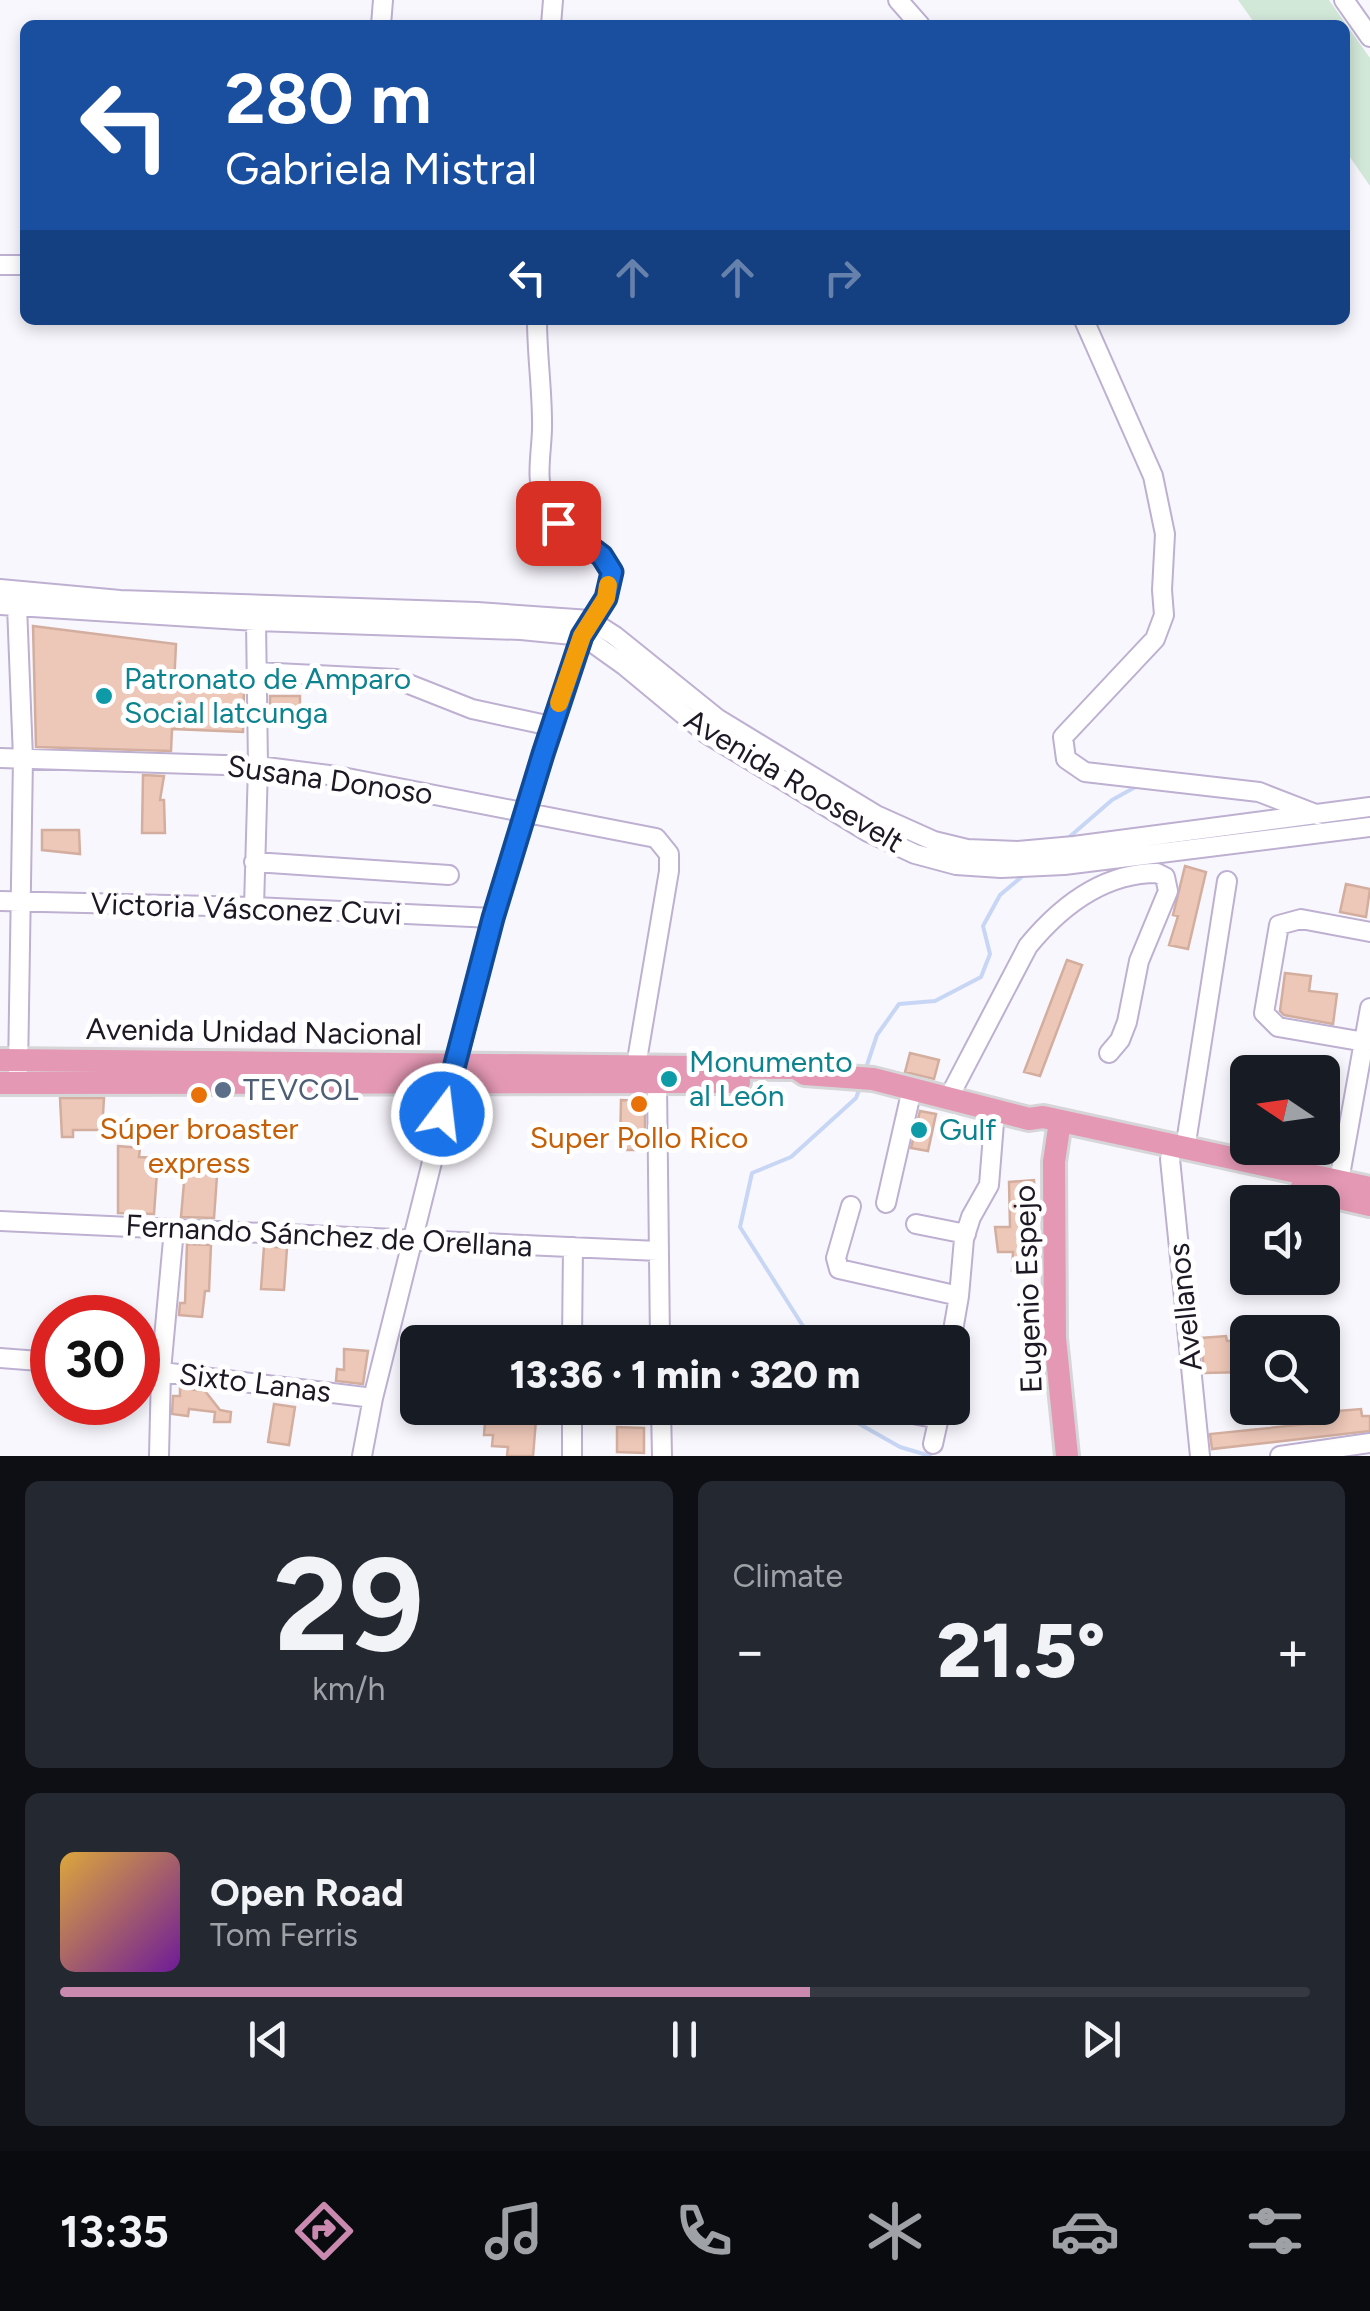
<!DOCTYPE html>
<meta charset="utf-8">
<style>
body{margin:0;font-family:Figtree,sans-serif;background:#242831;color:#f1f3f6;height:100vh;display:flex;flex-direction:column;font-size:38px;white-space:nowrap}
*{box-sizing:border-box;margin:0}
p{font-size:32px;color:#9ea1a6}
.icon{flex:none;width:55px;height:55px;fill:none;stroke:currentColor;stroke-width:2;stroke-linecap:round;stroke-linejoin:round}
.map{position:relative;height:1456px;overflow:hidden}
.side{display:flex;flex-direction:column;gap:25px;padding:25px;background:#0d0f14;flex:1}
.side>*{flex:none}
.banner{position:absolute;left:20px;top:20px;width:1330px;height:305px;border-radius:15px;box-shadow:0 5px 15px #0003;background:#1a4fa0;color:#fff;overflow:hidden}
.needle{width:65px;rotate:283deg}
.controls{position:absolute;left:1230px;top:1055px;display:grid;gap:20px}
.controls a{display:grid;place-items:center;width:110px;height:110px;border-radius:15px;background:#171b24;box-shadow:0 5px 15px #0003;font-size:50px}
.speed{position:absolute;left:30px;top:1295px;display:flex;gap:20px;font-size:50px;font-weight:700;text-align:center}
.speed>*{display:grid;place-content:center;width:130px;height:130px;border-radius:50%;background:#171b24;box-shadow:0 5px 15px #0003;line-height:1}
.speed .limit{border:15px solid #d22;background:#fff;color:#111}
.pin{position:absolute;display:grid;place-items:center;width:85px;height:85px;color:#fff;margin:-42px;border-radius:20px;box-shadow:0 5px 15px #0006}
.me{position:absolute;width:110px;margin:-55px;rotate:15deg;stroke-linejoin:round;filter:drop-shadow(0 0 8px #0008)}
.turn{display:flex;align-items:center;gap:35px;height:210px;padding:0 40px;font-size:45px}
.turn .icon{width:130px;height:130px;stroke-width:2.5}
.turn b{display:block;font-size:70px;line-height:85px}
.lanes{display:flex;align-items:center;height:95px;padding:0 40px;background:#0003;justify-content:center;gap:50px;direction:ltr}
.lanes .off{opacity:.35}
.big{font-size:75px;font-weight:800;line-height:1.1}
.side .card{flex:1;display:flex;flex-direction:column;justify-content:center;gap:15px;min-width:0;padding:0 35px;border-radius:15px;background:#242831}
.side .dial{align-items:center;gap:0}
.dial b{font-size:130px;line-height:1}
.song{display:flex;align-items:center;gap:30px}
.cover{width:120px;height:120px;border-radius:15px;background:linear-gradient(135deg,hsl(40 70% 55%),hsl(280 70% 35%))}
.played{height:10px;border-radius:5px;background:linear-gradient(90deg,#ca89ae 60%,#363941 60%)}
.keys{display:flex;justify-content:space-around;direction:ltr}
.heat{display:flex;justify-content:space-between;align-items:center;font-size:55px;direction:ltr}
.side .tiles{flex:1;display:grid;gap:25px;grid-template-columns:1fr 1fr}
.card:last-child{grid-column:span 2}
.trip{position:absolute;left:400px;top:1325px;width:570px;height:100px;border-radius:15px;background:#171b24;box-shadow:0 5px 15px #0003;font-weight:800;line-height:100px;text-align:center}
.dock{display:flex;height:160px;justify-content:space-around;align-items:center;background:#090b0e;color:#9ea1a6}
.dock .icon{width:70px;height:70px}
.dock .selected{color:#ca89ae}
.dock b{font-size:45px;color:#f1f3f6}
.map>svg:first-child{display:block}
.green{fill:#d1e7d8}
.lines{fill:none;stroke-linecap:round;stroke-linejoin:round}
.stream{stroke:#c7d6f5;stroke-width:4}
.building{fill:#edc7b8;stroke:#d3ae9f;stroke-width:2.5}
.minor-casing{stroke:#bdb0d1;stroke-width:22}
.major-casing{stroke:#d6d5d8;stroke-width:28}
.minor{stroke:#fff;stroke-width:18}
.major{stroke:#e498b3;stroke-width:22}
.route-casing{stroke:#114b97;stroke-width:25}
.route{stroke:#1a73e8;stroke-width:18}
.slow{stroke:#f59e0b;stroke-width:18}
.culture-dot{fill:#0f9aa8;stroke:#fff;stroke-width:4}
.service-dot{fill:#5c6f8a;stroke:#fff;stroke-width:4}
.food-dot{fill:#e8710a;stroke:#fff;stroke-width:4}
.labels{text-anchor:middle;stroke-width:10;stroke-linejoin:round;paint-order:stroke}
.culture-label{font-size:30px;fill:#0d838f;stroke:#fff;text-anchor:start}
.street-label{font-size:30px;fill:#1d1824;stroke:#fff}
.service-label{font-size:30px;fill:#4e5e75;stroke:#fff;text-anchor:start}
.food-label{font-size:30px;fill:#c56008;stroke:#fff}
</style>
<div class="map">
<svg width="1370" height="1456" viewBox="0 0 1370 1456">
<rect width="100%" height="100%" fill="#f9f7fe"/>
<path class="green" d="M 1238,0 L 1329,0 L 1370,58 L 1370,186 L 1345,150 L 1345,25 L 1256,25 Z"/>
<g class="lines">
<path class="stream" d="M 1067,839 L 1112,800 L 1139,785
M 865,1071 L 877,1035 L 899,1004 L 935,1001 L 981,977 L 990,954 L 983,926 L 1000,895 L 1025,874
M 836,1342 L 808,1334 L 740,1227 L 752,1173 L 791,1157 L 856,1098 L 861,1085
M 847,1408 L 847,1417 L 900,1447 L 930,1456"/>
</g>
<path class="building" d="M 33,626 L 176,644 L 174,685 L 244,688 L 243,732 L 172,729 L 171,751 L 36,747 Z
M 270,696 L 300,696 L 300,719 L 270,719 Z
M 143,775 L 164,776 L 160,800 L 164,800 L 165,833 L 142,833 Z
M 42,830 L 79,830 L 80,854 L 42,850 Z
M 1185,866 L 1206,872 L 1188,949 L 1169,945 L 1178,916 L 1173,915 Z
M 1346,884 L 1370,889 L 1366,917 L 1340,912 Z
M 1067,960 L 1082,965 L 1040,1076 L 1024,1072 Z
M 1285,973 L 1311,976 L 1309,991 L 1337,994 L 1333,1024 L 1284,1015 L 1280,1011 Z
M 910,1053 L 939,1060 L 934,1079 L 905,1072 Z
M 60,1098 L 104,1098 L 102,1130 L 73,1130 L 73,1137 L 62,1137 Z
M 621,1100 L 645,1101 L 645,1150 L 620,1150 Z
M 920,1111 L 936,1114 L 928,1151 L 911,1148 Z
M 1322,1138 L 1334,1140 L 1329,1164 L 1299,1157 L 1301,1148 L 1322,1148 Z
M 118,1146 L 140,1148 L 139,1157 L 158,1158 L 154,1214 L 118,1213 Z
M 186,1159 L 218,1162 L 214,1218 L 181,1217 Z
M 1034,1180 L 1038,1244 L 1037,1274 L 1012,1271 L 1013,1252 L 998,1252 L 995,1227 L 1010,1227 L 1009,1182 Z
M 187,1244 L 211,1245 L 209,1291 L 205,1291 L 202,1317 L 179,1315 L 180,1303 L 185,1303 Z
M 264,1246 L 287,1248 L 284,1290 L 261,1289 Z
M 1226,1336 L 1227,1341 L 1246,1340 L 1248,1372 L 1204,1373 L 1201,1338 Z
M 344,1349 L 368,1351 L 363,1384 L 336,1381 L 337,1369 L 344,1370 Z
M 180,1388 L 205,1391 L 220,1410 L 231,1412 L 230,1422 L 214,1422 L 215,1412 L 189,1409 L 188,1416 L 172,1414 L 173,1396 L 180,1396 Z
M 274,1404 L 295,1407 L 289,1445 L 268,1442 Z
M 486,1408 L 537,1408 L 533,1456 L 507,1456 L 508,1447 L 492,1446 L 493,1435 L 484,1435 Z
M 1361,1409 L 1362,1416 L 1370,1416 L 1370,1431 L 1212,1449 L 1210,1434 L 1327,1422 L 1326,1412 Z
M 617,1427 L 644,1428 L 644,1453 L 617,1452 Z"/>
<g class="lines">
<defs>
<path id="minor" d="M 898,0 L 920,25
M 1344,0 L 1370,37
M 381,25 L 383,0
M 551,25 L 553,0
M 0,265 L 25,265
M 1084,320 L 1153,476 L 1165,534 L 1162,590 L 1164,615 L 1155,639 L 1063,737 L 1066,759 L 1085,772 L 1259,792 L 1318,815
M 0,589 L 120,600 L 477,612 L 590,620 L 615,636 L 718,719 L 876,815 L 934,841 L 967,849 L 1018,851 L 1074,846 L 1370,807
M 0,605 L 256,621 L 521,630 L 583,636 L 625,666 L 707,734 L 868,832 L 915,854 L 956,865 L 1001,868 L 1064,865 L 1370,827
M 17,606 L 23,758 L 18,1071
M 256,672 L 396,679 L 472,709 L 551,726
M 0,758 L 258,766 L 337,776 L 656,838 L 669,854 L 669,871 L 636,1066
M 254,862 L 449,875
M 0,901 L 254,907 L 493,918
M 254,907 L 258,766 L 256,621
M 1365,1042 L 1278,1027 L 1264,1013 L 1279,925 L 1301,919 L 1370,932
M 657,1084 L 660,1342
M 948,1099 L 1028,946 C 1060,907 1103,873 1157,873 L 1165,877 L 1168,891 L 1139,961 L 1127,1022 L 1120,1040 L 1109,1053
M 1185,1149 L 1227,881
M 1170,1159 L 1200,1456
M 1339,1181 L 1370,1008
M 886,1203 L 912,1089
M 851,1206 L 836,1258 L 839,1269 L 959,1296 L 964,1239 L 971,1217 L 989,1185 L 995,1110
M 0,1221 L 658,1251
M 916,1224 L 966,1234
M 864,1339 L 879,1342
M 572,1342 L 573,1247
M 951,1342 L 959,1296
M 0,1358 L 52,1362
M 138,1369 L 373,1398
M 572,1408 L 572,1456
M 661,1408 L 662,1456
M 892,1410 L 939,1419
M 933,1444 L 941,1408
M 159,1456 L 161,1371 L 174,1229
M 362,1456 L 373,1398 L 493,918 L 551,726 L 583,636 L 606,598 L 612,572 C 596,544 563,534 547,506 C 533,480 543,449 542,422 C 542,388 537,354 537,320
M 1280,1456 L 1370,1443"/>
<path id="major" d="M 0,1060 L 796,1068 L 805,1074 L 873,1079 L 1029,1119 L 1043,1117 L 1370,1188
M 0,1083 L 739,1082
M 1060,1121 L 1054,1162 L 1055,1338 L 1067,1456
M 1301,1189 L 1370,1205"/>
</defs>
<use href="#minor" class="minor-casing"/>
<use href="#major" class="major-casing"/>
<use href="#minor" class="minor"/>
<use href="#major" class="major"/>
</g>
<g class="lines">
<defs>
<path id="route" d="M 442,1114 L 493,918 L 543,754 L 582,636 L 606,598 L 612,572 L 602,556 L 558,523"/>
</defs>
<use href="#route" class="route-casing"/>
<use href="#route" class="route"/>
<path class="slow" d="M 559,703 L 582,636 L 606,598 L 608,585"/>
</g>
<g class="culture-dot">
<circle cx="104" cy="696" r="10"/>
<circle cx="669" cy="1079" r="10"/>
<circle cx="919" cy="1130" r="10"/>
</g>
<circle class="service-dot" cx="223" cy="1090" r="10"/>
<g class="food-dot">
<circle cx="199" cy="1095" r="10"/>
<circle cx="639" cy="1104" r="10"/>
</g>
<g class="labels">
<g class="culture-label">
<text x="124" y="689">Patronato de Amparo<tspan x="124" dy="34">Social latcunga</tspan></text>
<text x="689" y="1072">Monumento<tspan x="689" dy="34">al León</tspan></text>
<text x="939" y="1140">Gulf</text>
</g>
<g class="street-label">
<text transform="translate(330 780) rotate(8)" y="10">Susana Donoso</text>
<text transform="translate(794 781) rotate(31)" y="10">Avenida Roosevelt</text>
<text transform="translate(246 909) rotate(2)" y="10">Victoria Vásconez Cuvi</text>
<text transform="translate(254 1032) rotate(1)" y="10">Avenida Unidad Nacional</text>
<text transform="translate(329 1236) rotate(3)" y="10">Fernando Sánchez de Orellana</text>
<text transform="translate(1028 1289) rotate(-92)" y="10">Eugenio Espejo</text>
<text transform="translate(1185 1307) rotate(-96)" y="10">Avellanos</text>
<text transform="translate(255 1383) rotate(7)" y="10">Sixto Lanas</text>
</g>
<g class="service-label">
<text x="243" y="1100">TEVCOL</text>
</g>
<g class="food-label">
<text x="199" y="1139">Súper broaster<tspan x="199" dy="34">express</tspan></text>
<text x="639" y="1148">Super Pollo Rico</text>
</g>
</g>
</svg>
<div class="controls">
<a><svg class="needle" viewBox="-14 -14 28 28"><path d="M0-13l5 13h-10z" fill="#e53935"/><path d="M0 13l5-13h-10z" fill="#9ea1a6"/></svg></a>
<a><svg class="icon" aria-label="sound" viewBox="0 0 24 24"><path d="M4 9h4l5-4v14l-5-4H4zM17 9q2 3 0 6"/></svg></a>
<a><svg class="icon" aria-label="search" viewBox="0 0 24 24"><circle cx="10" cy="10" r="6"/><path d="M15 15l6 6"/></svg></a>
</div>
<div class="speed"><div class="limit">30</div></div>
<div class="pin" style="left:558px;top:523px;background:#d93025"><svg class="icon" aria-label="arrive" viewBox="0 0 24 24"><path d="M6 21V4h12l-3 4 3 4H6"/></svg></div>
<svg class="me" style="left:442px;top:1114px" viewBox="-20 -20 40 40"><circle r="17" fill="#1a73e8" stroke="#fff" stroke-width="3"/><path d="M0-11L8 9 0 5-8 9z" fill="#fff"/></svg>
<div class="trip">13:36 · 1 min · 320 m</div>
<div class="banner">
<div class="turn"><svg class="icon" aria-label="left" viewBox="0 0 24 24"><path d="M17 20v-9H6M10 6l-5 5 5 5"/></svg><div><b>280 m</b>Gabriela Mistral</div></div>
<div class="lanes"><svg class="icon" aria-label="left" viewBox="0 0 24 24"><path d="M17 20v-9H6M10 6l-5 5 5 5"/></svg><svg class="icon off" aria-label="ahead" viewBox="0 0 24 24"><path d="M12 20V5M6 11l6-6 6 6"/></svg><svg class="icon off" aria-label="ahead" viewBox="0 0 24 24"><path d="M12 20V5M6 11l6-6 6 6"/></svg><svg class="icon off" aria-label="right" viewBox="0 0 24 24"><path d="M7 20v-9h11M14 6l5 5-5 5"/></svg></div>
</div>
</div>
<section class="side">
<div class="tiles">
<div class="card dial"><b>29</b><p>km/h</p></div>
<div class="card"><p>Climate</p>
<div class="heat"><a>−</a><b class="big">21.5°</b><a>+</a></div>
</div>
<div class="card">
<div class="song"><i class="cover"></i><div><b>Open Road</b><p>Tom Ferris</p></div></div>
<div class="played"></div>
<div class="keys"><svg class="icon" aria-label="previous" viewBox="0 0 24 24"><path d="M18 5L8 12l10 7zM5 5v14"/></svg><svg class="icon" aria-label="pause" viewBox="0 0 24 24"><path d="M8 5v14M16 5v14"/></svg><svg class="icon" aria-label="next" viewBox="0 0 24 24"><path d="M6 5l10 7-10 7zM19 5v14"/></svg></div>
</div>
</div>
</section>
<nav class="dock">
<b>13:35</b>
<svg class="icon selected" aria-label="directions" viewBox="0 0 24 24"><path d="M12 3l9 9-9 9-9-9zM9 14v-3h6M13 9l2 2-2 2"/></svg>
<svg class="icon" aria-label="music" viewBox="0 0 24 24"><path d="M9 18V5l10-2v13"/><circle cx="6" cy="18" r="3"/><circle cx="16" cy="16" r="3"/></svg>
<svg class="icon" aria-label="phone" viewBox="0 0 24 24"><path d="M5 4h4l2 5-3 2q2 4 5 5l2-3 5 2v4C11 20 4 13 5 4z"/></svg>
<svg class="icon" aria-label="climate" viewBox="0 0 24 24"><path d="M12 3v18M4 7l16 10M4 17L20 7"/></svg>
<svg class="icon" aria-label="car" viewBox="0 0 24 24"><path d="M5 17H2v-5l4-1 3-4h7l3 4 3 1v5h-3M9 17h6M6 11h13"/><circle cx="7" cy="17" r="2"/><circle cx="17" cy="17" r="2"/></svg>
<svg class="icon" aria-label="filters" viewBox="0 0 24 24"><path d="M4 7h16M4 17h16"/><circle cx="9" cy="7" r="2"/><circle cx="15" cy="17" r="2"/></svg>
</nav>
